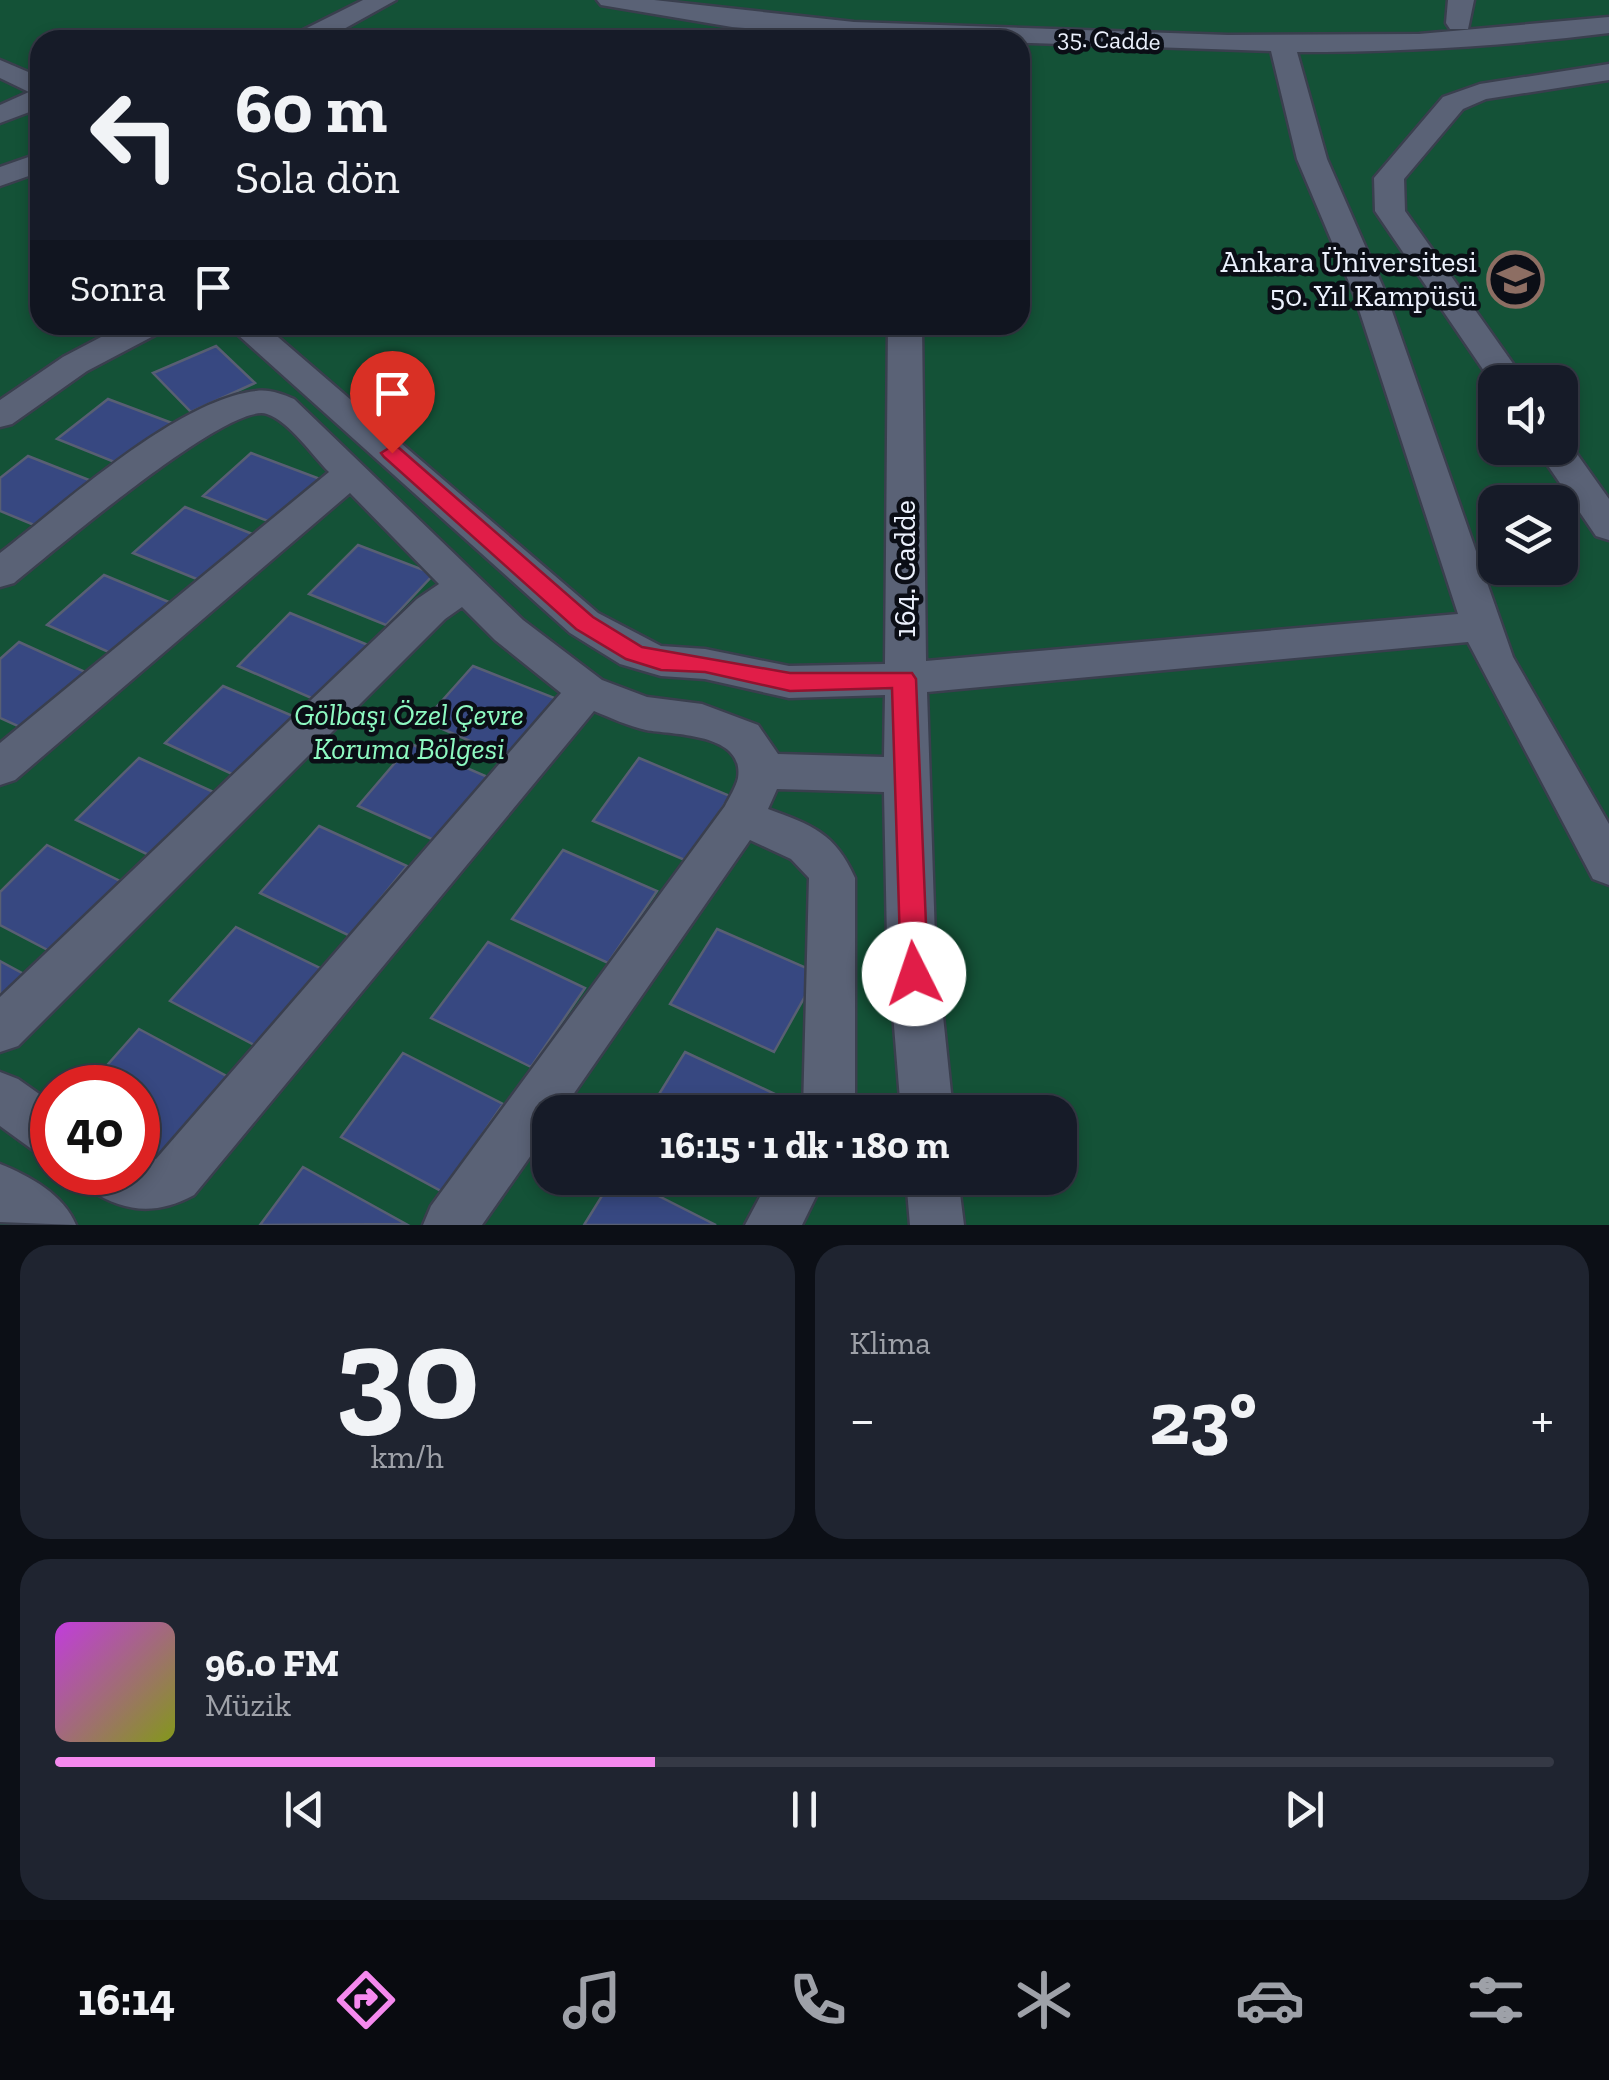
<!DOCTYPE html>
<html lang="tr">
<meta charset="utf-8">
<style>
body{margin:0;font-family:"Zilla Slab",serif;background:#1f2430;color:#f1f3f6;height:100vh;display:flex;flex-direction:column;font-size:38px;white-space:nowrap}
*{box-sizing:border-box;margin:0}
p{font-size:32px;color:#9ea1a8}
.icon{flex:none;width:55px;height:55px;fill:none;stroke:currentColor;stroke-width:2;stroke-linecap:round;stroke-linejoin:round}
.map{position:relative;height:1225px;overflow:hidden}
.side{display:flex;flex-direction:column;gap:20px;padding:20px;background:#0c0f16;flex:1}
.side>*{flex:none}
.top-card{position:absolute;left:30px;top:30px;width:1000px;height:305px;border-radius:30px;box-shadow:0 5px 15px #0003,0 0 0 2px #353945;background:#161b28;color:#f1f3f6;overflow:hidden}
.controls{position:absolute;left:1478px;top:365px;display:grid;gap:20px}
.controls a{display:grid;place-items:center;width:100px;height:100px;border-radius:20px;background:#161b28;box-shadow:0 5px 15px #0003,0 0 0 2px #353945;font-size:50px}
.speed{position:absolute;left:30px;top:1065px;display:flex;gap:20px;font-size:50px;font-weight:700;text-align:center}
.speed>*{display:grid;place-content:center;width:130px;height:130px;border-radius:50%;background:#161b28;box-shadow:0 5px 15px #0003,0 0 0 2px #353945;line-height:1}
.speed .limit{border:15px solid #d22;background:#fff;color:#111}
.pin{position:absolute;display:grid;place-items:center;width:85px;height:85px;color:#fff;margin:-102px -42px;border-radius:50% 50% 50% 0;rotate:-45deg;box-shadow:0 0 10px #0007}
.pin .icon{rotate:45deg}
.me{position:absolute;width:110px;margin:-55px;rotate:356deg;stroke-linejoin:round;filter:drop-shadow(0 0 8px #0008)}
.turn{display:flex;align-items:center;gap:35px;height:210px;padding:0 40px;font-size:45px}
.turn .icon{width:130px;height:130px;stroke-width:2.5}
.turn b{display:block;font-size:70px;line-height:85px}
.then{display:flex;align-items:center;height:95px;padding:0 40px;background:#0003;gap:20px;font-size:38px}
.big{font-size:75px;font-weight:700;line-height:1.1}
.side .card{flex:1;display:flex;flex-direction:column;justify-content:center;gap:15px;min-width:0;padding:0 35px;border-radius:30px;background:#1f2430}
.side .dial{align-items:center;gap:0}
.dial b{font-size:130px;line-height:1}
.song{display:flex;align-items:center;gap:30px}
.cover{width:120px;height:120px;border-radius:15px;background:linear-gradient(135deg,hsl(290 70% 55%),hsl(70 70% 35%))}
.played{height:10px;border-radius:5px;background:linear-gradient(90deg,#f589ee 40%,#353945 40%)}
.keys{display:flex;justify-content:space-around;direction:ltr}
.heat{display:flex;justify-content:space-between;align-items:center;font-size:55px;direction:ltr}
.side .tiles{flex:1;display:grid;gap:20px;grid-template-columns:1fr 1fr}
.card:last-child{grid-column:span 2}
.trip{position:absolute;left:532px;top:1095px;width:545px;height:100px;border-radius:30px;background:#161b28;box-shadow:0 5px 15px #0003,0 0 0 2px #353945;font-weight:700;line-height:100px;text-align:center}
.menu{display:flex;height:160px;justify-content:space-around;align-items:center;background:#090b10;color:#9ea1a8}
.menu .icon{width:70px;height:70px}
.menu .active{color:#f589ee}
.menu b{font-size:45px;color:#f1f3f6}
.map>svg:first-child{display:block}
.green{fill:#145237;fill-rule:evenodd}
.building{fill:#374881;stroke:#585f73;stroke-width:2.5}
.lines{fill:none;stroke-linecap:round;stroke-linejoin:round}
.minor-casing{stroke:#3a3f4e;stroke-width:5}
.minor{fill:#5a6276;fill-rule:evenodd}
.route{fill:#e11d48;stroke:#92132f;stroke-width:2.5}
.labels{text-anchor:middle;stroke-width:9;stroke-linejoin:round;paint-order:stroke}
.far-street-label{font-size:25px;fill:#ecf1fd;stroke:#0b0e16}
.poi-label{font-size:30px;fill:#ecf1fd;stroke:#0b0e16;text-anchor:end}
.street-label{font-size:30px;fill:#ecf1fd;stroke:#0b0e16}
.park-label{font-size:30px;font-style:italic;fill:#8efac2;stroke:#0b0e16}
</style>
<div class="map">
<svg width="1609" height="1225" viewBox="0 0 1609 1225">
<rect width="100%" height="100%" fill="#1e2436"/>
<path class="green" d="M 0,0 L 1609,0 L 1609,1225 L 0,1225 ZM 40,40 L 1020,40 L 1020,325 L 40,325 ZM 1495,382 L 1560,382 L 1560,448 L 1495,448 ZM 1495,502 L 1560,502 L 1560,568 L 1495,568 ZM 52,1088 L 138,1088 L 138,1172 L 52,1172 ZM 550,1112 L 1060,1112 L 1060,1178 L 550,1178 Z"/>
<path class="building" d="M 216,346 L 255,383 L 191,412 L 153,373 Z
M 108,399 L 172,423 L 122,465 L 57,439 Z
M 251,453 L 320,479 L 273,523 L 203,496 Z
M 28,456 L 94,482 L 39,527 L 0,511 L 0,478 Z
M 185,507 L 255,535 L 204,582 L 133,553 Z
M 358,545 L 434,574 L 386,625 L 309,594 Z
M 104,575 L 176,605 L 120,657 L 47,625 Z
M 290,613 L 368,645 L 316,700 L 238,666 Z
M 19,642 L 92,675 L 31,732 L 0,718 L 0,659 Z
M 473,666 L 557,699 L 509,758 L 424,721 Z
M 223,686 L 302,720 L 245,780 L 165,743 Z
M 411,744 L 497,781 L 445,845 L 358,806 Z
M 139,758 L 220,795 L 159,860 L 76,820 Z
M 639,758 L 730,796 L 687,861 L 593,821 Z
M 319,826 L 407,866 L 350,936 L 260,893 Z
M 47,845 L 130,886 L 63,958 L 0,925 L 0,892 Z
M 563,850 L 657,891 L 608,963 L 512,919 Z
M 236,927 L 326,971 L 262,1049 L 170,1001 Z
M 717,929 L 818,973 L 774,1052 L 670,1004 Z
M 488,942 L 585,988 L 531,1067 L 431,1018 Z
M 0,961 L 35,980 L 0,1017 Z
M 139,1029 L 232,1079 L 161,1166 L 138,1152 L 138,1088 L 87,1088 Z
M 685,1052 L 792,1102 L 786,1112 L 648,1112 Z
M 403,1053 L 503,1104 L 443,1192 L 341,1137 Z
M 303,1167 L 406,1224 L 260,1225 Z
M 613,1178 L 623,1178 L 716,1225 L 584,1225 Z
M 715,1178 L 751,1178 L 743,1192 Z"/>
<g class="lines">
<defs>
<path id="minor" d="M 363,0 L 396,0 L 324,40 L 291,40 L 295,34 Z
M 597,0 L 654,0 L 854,22 L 1228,35 L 1419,34 L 1609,17 L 1609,33 C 1505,46 1402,52 1297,52 L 1327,159 L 1386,294 L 1513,657 L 1609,824 L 1609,885 L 1593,879 L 1468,642 L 927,692 L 935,939 L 953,1112 L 901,1112 L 887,939 L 884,792 L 777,789 L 768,809 C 812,825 835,833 855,878 L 855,1112 L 803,1112 L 809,878 L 791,859 L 750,840 L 561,1112 L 550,1112 L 550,1128 L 482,1225 L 423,1225 L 431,1206 L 725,806 C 729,798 736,787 738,778 C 745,733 674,735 646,730 C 628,726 611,718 594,711 L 194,1195 C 157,1215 126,1213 90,1190 L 83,1172 L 138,1172 L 138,1159 L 156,1159 L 561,693 L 495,640 L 462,607 L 445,619 L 18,1046 L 0,1052 L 0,997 L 417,599 L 439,584 L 350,493 L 15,780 L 0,785 L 0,743 L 329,472 C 312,455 290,422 267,414 C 230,400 50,554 14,583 L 0,587 L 0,553 C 64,504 177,400 256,391 C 269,389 282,394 294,399 L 523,620 L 602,680 L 647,697 L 702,704 L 758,725 L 778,754 L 884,757 L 885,695 L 789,698 L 705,679 L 661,676 L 620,664 L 570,633 L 227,325 L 264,325 L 598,613 L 661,646 L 705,649 L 789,666 L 885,664 L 888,325 L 922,325 L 926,661 L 1458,614 L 1354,294 L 1297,159 L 1271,51 L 854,37 L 732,27 L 601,5 Z
M 1448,0 L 1474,0 L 1468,29 L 1450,29 L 1446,23 Z
M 0,60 L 40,77 L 40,108 L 0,123 L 0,105 L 29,92 L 0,78 Z
M 1609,64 L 1609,80 L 1486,99 L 1463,109 L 1404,179 L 1405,211 L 1526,382 L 1495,382 L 1495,387 L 1375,211 L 1374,178 L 1443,97 L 1480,84 Z
M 40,153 L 40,172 L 0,186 L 0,167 Z
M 124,325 L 166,325 L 161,332 L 87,371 L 12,424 L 0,427 L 0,400 L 63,357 Z
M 1560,438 L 1567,440 L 1609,499 L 1609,540 L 1596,536 L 1536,448 L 1560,448 Z
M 0,1072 L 18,1079 L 52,1103 L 52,1157 L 33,1150 L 0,1126 Z
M 0,1164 C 30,1176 64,1195 76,1225 L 0,1222 Z
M 770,1178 L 825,1178 L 802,1225 L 745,1225 Z
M 906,1178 L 958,1178 L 964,1225 L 910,1225 Z"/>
</defs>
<use href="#minor" class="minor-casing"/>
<use href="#minor" class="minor"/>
</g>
<path class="route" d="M 392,446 L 399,448 L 593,617 L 642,647 L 790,673 L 912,673 L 916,679 L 928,974 L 924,982 L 914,986 L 905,982 L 901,974 L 892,688 L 790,691 L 705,672 L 661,670 L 626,659 L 576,629 L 384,457 L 381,453 Z"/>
<defs>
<symbol id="university-ring" viewBox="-11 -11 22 22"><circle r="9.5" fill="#0b0e16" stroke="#8d6e63" stroke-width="1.5"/><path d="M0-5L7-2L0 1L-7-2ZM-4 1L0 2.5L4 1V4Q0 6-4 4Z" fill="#8d6e63"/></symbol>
</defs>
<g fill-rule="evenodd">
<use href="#university-ring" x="1484" y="248" width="63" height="63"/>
</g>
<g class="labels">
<g class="far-street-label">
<text transform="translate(1109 39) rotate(2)" y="9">35. Cadde</text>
</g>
<g class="poi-label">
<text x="1477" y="272">Ankara Üniversitesi<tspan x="1477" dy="34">50. Yıl Kampüsü</tspan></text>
</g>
<g class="street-label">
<text transform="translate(905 569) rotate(-90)" y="10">164. Cadde</text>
</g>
<g class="park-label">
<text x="409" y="725">Gölbaşı Özel Çevre<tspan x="409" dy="34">Koruma Bölgesi</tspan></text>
</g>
</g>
</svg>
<div class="controls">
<a><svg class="icon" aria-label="sound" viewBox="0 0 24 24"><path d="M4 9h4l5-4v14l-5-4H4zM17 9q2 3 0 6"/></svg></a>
<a><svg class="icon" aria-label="layers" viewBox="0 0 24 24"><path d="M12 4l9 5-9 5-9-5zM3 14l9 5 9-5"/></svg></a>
</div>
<div class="speed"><div class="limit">40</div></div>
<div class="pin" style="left:392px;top:453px;background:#d93025"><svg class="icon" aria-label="arrive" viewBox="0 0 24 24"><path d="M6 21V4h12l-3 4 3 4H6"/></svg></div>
<svg class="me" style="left:914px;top:974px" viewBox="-20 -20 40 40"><circle r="19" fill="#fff"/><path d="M0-13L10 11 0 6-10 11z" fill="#e11d48"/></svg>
<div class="trip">16:15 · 1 dk · 180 m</div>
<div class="top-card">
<div class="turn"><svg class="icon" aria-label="left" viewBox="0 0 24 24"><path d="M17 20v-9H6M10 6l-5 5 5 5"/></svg><div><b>60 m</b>Sola dön</div></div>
<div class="then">Sonra<svg class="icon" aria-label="arrive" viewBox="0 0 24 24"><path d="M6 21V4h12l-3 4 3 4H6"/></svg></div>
</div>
</div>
<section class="side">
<div class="tiles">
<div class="card dial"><b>30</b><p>km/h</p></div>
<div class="card"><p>Klima</p>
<div class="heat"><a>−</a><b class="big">23°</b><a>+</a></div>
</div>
<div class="card">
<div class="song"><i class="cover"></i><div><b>96.0 FM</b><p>Müzik</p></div></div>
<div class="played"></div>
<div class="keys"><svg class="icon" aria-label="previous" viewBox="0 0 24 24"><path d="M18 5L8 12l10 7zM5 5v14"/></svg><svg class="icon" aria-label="pause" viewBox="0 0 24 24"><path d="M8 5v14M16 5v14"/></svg><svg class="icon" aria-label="next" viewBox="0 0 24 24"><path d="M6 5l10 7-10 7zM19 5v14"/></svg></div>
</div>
</div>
</section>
<nav class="menu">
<b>16:14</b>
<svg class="icon active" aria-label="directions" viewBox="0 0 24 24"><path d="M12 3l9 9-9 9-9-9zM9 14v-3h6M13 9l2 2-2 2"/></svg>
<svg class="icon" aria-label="music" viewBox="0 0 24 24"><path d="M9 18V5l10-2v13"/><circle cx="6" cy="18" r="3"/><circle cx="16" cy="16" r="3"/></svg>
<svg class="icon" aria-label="phone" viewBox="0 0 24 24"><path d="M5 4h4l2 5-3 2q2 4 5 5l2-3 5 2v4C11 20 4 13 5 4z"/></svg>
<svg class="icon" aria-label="climate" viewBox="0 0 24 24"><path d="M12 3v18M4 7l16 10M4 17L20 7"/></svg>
<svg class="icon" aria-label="car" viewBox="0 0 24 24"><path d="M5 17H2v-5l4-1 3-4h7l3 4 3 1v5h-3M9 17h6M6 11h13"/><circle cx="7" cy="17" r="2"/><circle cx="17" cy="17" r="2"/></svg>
<svg class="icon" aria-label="filters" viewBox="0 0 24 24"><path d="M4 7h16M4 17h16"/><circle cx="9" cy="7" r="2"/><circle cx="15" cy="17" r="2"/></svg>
</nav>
